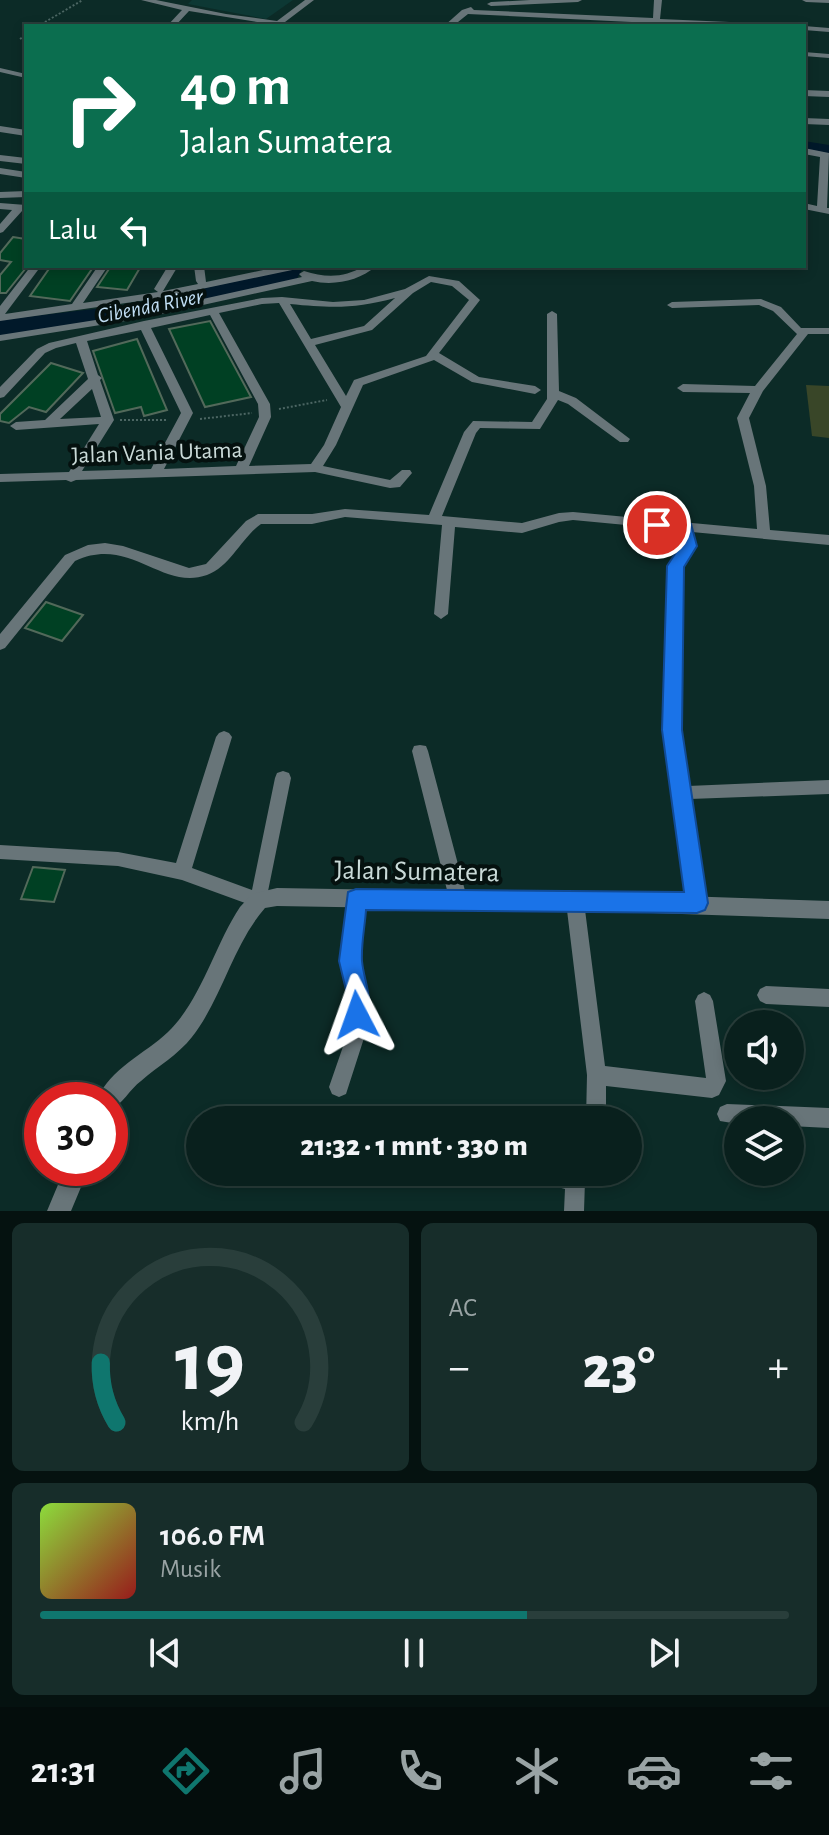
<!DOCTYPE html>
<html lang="id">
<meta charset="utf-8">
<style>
body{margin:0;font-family:"Alegreya Sans",sans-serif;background:#172d2a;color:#f1f3f6;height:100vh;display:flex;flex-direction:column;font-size:30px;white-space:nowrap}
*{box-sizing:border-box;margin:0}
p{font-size:26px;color:#99a3a4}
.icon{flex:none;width:44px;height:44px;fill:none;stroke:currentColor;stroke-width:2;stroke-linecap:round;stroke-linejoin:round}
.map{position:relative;height:1211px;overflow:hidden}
.drawer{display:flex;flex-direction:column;gap:12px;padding:12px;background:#051210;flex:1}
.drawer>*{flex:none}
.top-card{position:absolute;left:24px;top:24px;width:782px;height:244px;border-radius:0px;box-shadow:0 4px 12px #0003,0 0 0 2px #293e3b;background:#0b6e4f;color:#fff;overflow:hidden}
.fabs{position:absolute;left:724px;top:1010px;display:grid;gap:16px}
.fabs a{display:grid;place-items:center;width:80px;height:80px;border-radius:50%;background:#09201d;box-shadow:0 4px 12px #0003,0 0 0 2px #293e3b;font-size:40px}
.speed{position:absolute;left:24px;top:1082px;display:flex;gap:16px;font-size:40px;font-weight:700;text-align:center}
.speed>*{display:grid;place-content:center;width:104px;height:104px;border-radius:50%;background:#09201d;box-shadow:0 4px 12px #0003,0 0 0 2px #293e3b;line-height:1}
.speed .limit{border:12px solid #d22;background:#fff;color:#111}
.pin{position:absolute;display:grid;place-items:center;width:68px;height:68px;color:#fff;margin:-34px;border:4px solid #fff;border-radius:50%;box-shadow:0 2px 8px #0007}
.me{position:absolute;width:88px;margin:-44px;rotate:356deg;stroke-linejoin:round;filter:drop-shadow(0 0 6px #0008)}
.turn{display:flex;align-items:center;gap:28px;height:168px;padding:0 24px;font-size:36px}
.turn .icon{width:104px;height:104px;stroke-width:2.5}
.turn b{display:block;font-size:56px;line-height:68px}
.then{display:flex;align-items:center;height:76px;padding:0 24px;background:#0003;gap:16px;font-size:30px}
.big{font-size:60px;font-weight:800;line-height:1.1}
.drawer .widget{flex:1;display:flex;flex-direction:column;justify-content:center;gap:12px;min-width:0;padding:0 28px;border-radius:12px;background:#172d2a}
.drawer .dial{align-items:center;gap:0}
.dial svg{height:208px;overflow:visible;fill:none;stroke:#293e3b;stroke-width:7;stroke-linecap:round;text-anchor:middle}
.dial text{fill:#f1f3f6;stroke:none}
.song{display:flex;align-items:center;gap:24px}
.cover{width:96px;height:96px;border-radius:12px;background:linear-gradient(135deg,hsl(90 70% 55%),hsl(0 70% 35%))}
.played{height:8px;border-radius:4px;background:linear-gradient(90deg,#0f766e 65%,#293e3b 65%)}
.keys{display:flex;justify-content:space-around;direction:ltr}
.heat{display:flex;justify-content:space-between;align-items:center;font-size:44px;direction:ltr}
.drawer .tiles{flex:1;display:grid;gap:12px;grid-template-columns:1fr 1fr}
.widget:last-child{grid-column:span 2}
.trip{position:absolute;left:186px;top:1106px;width:456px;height:80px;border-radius:40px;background:#09201d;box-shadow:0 4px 12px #0003,0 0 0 2px #293e3b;font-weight:800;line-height:80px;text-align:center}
.menu{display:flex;height:128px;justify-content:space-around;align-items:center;background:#040d0c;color:#99a3a4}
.menu .icon{width:56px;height:56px}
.menu .active{color:#0f766e}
.menu b{font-size:36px;color:#f1f3f6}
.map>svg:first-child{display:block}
.built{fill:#0d3834}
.green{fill:#394628}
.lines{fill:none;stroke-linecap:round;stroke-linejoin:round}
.river{fill:#01192a;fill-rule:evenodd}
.building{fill:#004023;stroke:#52695a;stroke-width:2}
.path{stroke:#4c6663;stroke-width:2;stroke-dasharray:2 2;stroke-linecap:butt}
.minor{fill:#687579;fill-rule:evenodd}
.tertiary{fill:#687579;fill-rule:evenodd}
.route{fill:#1a73e8;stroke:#114b97;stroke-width:2}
.labels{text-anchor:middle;stroke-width:8;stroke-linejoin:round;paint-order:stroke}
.far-water-label{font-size:22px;font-style:italic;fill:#c1def4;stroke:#05110f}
.street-label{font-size:24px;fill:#cadad8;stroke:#05110f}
.near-street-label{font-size:28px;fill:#cadad8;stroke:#05110f}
</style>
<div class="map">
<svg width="829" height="1211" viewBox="0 0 829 1211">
<rect width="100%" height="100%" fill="#0c2b27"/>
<path class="built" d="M 192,0 L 293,0 L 266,19 L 188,4 Z"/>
<path class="green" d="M 806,385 L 829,386 L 829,438 L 812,436 Z"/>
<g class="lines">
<path class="river" d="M 804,141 L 829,145 L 829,157 L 804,153 Z
M 280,266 L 304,266 L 295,282 L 287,284 L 128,319 L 0,336 L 0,320 L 128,305 L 277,272 Z"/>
</g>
<path class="building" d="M 13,237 L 26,239 L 26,268 L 6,293 L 0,293 L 0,275 L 11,262 L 0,260 L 0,253 Z
M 51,266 L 94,266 L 70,301 L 30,296 Z
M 111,266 L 141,266 L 127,290 L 97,287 Z
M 210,321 L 251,397 L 205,407 L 169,329 Z
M 137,339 L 167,410 L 144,416 L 141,407 L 115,413 L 93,351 Z
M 51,363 L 83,373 L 46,412 L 29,407 L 9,423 L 0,421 L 0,414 Z
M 46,602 L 83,615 L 62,641 L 25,628 Z
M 33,867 L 65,870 L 54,902 L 21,899 Z"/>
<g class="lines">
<path class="path" d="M 38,26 L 83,0
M 20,39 L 26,35
M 279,409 L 327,400
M 200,419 L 252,413
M 120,420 L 168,420"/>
<path class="minor" d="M 141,0 L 156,0 L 226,14 L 277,21 L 305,0 L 314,0 L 285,22 L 303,26 L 282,26 L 189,11 L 175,26 L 167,26 L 182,10 Z
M 530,0 L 582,0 L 578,2 L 491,6 L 487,4 L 491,2 Z
M 654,0 L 662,0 L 660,19 L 774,24 L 778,26 L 660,23 L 660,26 L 652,26 L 652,23 L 468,14 L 453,26 L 444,26 L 462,10 L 471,7 L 474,10 L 653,18 Z
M 802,0 L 829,0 L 829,3 L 806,2 Z
M 803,26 L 804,26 L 829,28 L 829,32 L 804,30 Z
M 804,52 L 829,54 L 829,58 L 804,56 Z
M 0,68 L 26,74 L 26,78 L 0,72 Z
M 804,90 L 829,91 L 829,97 L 804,96 Z
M 804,118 L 829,119 L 829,125 L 804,124 Z
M 0,126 L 26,130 L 26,136 L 0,132 Z
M 804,148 L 829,153 L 827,208 L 829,208 L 829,214 L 804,209 L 804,203 L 817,206 L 820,157 L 804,154 Z
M 0,155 L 26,158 L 26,164 L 0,161 Z
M 0,168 L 26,172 L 26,178 L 0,174 Z
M 26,191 L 26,197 L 0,198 L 0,192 Z
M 0,203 L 26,205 L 26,211 L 22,211 L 3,232 L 0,233 L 0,224 L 12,210 L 0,209 Z
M 31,266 L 41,266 L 5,314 L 72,304 L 98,266 L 108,266 L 83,303 L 158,292 L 154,289 L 168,266 L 178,266 L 163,291 L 198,284 L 196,281 L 194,266 L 204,266 L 206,282 L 282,266 L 302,266 L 297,269 L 154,299 L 0,321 L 0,306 Z
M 364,266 L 376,266 C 359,281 334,286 312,281 L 162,314 L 157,311 L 162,308 L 302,277 L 299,274 L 304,271 C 326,278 344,278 364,266 Z
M 429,276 L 459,281 L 480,300 L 439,353 L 479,377 L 535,386 L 541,390 L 535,394 L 472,382 L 434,360 L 363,385 L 336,445 L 323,466 L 390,480 L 402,470 L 410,470 L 412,473 L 400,487 L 390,488 L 315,472 L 76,480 L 71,482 L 66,480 L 0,482 L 0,474 L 69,472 L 99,424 L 16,430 L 10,426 L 16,422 L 45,420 L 88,379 L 76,343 L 56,348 L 45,353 L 4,397 L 0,398 L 0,387 L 37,349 L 49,343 L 144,321 L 262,298 L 282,297 L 333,302 L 364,300 L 405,289 ZM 431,282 L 452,286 L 469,300 L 426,356 L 354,380 L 346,396 L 315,345 L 372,330 L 413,293 ZM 395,298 L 364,326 L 311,339 L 290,304 C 331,308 355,309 395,298 ZM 279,303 L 341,407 L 324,445 L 311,464 L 249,466 L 271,417 L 270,404 L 219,313 L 262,304 ZM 210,315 L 258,404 L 259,417 L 236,466 L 164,469 L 193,413 L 151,328 ZM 141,330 L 181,413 L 151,469 L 82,471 L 114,420 L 100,380 L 102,378 L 98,375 L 87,341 ZM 92,389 L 101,417 L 60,419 Z
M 761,299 L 781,307 L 801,328 L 829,328 L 829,334 L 808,334 L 763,391 L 749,418 L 766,486 L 770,530 L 829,535 L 829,545 L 692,532 L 695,550 L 683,567 L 680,730 L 688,786 L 829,780 L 829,794 L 690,799 L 706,903 L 703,909 L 697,911 L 691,909 L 688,903 L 664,730 L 669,566 L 681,549 L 679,530 L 573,520 L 559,522 L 522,533 L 455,527 L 448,614 L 441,619 L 434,614 L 442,525 L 345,517 L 312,524 L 261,524 C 241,538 231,566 207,575 C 161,591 130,535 75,561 L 5,648 L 0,650 L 0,634 L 65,555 L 88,545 L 105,543 L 123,546 L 189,568 L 206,564 L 246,521 L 258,514 L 312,514 L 345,509 L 429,515 L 464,432 L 473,421 L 532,422 L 547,399 L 547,314 L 552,311 L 557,314 L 559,391 L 576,398 L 630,439 L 628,442 L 620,442 L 568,404 L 558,400 L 540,429 L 480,428 L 476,433 L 442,516 L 522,523 L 559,513 L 573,512 L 757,529 L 754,486 L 737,418 L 750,393 L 683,392 L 677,388 L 683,384 L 755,386 L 797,334 L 773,311 L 759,305 L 672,308 L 667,305 L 672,302 Z
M 134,314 L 138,315 L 138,319 L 0,341 L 0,335 Z
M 224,731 L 229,733 L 232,737 L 192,868 L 252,890 L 275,778 L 277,773 L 283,771 L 289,773 L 291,778 L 265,906 L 259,908 L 182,880 L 118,866 L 0,859 L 0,845 L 118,852 L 176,863 L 216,737 L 219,733 Z
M 420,745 L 426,746 L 428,751 L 468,902 L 465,908 L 459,910 L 453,908 L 450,902 L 412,751 L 414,746 Z
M 356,891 L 362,893 L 365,899 L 359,961 L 368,994 L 365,1035 L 346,1094 L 339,1097 L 332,1094 L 329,1087 L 347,1035 L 350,994 L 341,961 L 347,899 L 350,893 Z
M 575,894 L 581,896 L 584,902 L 605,1066 L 706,1078 L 695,1001 L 698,995 L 704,992 L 710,995 L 713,1001 L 726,1081 L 719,1095 L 712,1098 L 606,1086 L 606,1120 L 586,1120 L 587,1075 L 566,902 L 569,896 Z
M 766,986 L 829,989 L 829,1007 L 766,1004 L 760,1001 L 757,995 L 760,989 Z
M 727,1104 L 829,1108 L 829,1128 L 790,1126 L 790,1120 L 738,1120 L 738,1124 L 720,1121 L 717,1114 L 720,1107 Z
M 526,1172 L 589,1172 L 585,1181 L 584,1211 L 564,1211 L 565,1189 L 529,1179 Z"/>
<path class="tertiary" d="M 277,888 L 622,894 L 829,901 L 829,919 L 622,912 L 277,906 L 265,908 C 232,946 223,997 192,1037 C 178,1055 158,1066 141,1081 C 130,1089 122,1105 110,1110 L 110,1100 L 97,1100 C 110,1068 145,1054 168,1032 C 202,999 214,946 240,907 L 252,894 Z
M 65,1168 L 89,1168 L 71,1211 L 47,1211 Z"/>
</g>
<path class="route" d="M 657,519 L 691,524 L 697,546 L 684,567 L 682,730 L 708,903 L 705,910 L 697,913 L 366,910 C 365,926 361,944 362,961 C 364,983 375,1000 365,1023 L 357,1026 L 349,1023 L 345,1015 L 347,994 L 339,961 L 348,892 L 356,889 L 684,892 L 662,730 L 667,566 L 680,546 L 677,533 L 651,529 L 648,525 Z"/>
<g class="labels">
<g class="far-water-label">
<text transform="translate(150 305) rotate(-11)" y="8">Cibenda River</text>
</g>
<g class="street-label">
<text transform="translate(157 452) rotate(-2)" y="8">Jalan Vania Utama</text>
</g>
<g class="near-street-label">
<text transform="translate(417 870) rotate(1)" y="10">Jalan Sumatera</text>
</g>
</g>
</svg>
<div class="fabs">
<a><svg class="icon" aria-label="sound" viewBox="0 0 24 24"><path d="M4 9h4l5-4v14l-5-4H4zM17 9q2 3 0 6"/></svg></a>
<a><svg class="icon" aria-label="layers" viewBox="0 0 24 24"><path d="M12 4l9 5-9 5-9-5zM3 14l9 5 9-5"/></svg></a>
</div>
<div class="speed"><div class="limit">30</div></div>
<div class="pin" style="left:657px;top:525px;background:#d93025"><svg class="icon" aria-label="arrive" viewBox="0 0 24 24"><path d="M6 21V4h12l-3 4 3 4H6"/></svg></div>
<svg class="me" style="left:357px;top:1015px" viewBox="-20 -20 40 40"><path d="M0-17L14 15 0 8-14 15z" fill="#1a73e8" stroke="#fff" stroke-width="4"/></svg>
<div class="trip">21:32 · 1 mnt · 330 m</div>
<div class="top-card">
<div class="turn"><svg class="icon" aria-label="right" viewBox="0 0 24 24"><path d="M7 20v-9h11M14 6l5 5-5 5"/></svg><div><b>40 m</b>Jalan Sumatera</div></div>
<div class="then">Lalu<svg class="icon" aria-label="left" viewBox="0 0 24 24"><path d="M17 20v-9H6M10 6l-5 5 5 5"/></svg></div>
</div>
</div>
<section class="drawer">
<div class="tiles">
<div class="widget dial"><svg viewBox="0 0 100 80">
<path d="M14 69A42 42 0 1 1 86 69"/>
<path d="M14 69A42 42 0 0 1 8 46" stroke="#0f766e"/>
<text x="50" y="56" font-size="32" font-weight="700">19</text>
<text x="50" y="72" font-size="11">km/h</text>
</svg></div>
<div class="widget"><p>AC</p>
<div class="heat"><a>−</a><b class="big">23°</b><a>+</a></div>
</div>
<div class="widget">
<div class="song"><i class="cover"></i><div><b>106.0 FM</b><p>Musik</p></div></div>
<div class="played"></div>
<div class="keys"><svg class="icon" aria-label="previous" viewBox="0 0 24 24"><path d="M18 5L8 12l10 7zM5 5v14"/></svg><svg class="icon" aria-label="pause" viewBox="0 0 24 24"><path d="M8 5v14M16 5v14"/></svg><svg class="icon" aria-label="next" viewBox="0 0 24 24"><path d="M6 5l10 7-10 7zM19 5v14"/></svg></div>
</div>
</div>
</section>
<nav class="menu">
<b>21:31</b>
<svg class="icon active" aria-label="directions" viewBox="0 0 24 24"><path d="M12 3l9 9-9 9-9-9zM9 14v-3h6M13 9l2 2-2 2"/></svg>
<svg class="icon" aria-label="music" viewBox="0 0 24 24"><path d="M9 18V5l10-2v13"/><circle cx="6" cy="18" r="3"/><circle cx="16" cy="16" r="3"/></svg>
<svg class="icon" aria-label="phone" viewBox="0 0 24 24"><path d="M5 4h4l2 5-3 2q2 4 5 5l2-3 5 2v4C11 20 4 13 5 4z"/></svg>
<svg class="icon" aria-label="climate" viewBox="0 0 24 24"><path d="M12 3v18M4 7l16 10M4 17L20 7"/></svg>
<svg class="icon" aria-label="car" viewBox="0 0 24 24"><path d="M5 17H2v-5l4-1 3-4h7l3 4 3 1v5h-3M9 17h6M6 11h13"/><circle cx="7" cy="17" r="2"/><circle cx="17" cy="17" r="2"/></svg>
<svg class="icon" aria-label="filters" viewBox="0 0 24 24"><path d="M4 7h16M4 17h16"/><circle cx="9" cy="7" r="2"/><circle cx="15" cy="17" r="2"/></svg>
</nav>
